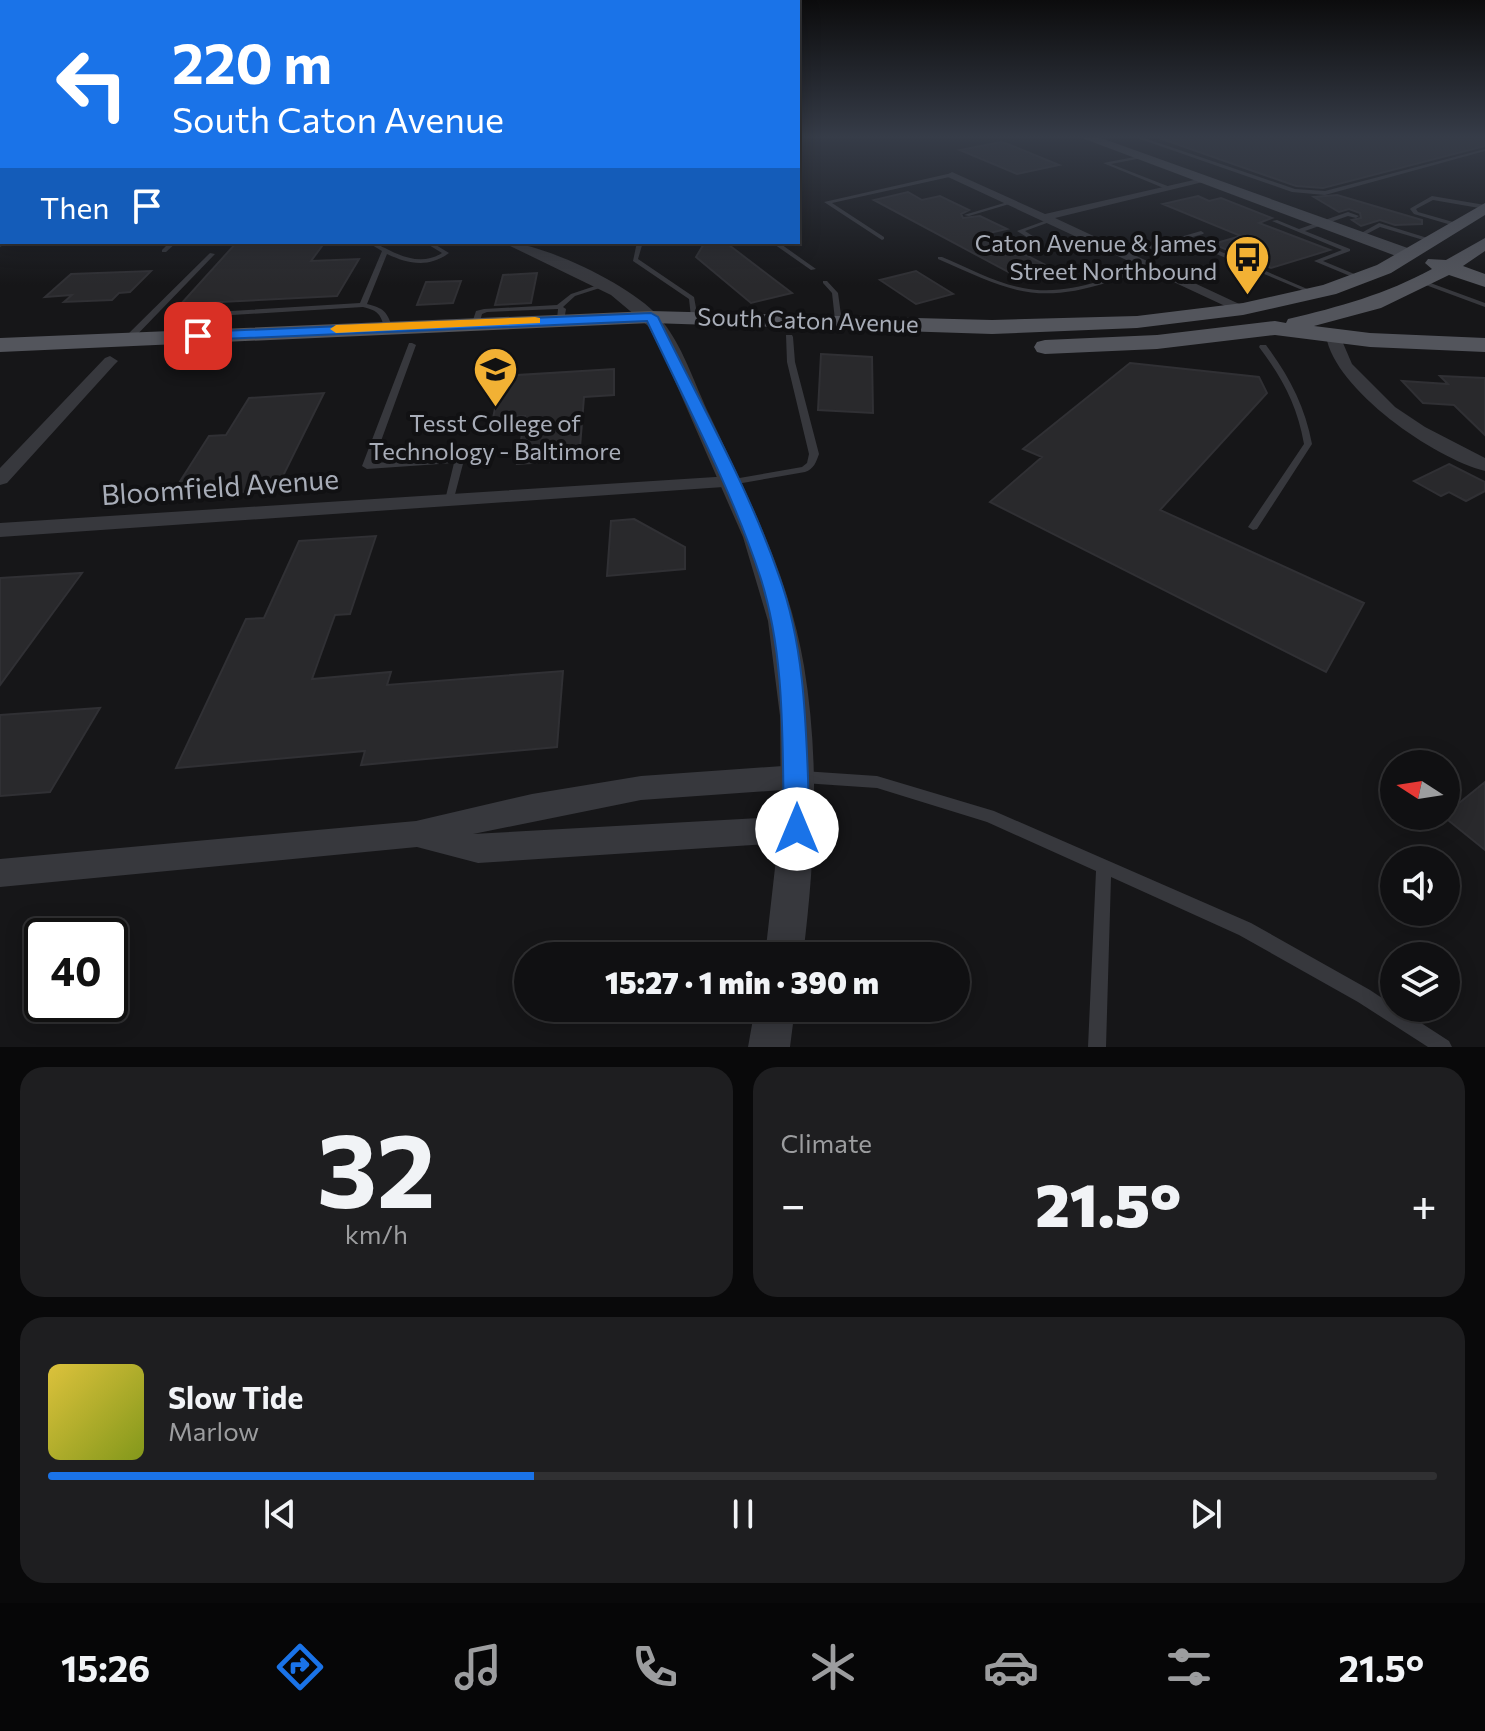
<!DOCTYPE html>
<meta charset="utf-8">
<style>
body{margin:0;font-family:Commissioner,sans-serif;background:#1e1e20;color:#f1f3f6;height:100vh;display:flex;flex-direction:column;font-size:30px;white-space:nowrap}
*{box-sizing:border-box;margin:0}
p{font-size:26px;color:#9c9d9f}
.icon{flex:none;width:44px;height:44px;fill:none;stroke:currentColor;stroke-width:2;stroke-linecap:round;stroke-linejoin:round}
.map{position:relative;height:1047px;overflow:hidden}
.drawer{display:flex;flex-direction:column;gap:20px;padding:20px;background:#09090a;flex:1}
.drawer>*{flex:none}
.hud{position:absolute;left:0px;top:0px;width:800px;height:244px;box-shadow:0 4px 20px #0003,0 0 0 2px #303032;background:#1a73e8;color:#fff;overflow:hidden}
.needle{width:52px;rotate:282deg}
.controls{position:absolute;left:1380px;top:750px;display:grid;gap:16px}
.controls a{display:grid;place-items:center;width:80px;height:80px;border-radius:50%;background:#101012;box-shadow:0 4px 20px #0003,0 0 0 2px #303032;font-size:40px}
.speed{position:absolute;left:24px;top:918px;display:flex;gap:16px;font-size:40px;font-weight:700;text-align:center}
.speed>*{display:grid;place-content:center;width:104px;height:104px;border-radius:50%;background:#101012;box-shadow:0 4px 20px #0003,0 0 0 2px #303032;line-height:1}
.speed .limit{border:4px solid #111;border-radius:12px;background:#fff;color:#111}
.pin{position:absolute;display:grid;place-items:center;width:68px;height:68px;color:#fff;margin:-34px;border-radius:16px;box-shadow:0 4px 12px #0006}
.me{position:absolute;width:88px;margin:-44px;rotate:0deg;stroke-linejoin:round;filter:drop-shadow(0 0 6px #0008)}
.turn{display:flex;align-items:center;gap:28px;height:168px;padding:0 40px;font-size:36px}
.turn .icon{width:104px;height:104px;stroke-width:2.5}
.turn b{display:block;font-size:56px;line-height:68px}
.then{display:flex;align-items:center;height:76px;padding:0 40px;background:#0003;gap:16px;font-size:30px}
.big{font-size:60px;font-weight:800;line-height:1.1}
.drawer .widget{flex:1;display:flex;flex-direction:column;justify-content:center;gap:12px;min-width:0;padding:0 28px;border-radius:24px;background:#1e1e20}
.drawer .dial{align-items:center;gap:0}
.dial b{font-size:104px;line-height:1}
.song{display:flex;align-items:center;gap:24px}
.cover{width:96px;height:96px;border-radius:12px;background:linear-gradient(135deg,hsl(50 70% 55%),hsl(70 70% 35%))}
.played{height:8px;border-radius:4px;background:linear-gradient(90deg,#1a73e8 35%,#303032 35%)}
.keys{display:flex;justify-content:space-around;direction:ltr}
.heat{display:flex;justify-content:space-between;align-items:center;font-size:44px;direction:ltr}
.drawer .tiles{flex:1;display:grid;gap:20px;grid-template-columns:1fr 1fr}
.widget:last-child{grid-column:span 2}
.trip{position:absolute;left:514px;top:942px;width:456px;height:80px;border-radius:40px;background:#101012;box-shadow:0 4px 20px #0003,0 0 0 2px #303032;font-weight:800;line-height:80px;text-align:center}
.tabs{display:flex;height:128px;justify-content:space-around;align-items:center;background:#060607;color:#9c9d9f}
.tabs .icon{width:56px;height:56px}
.tabs .selected{color:#1a73e8}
.tabs b{font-size:36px;color:#f1f3f6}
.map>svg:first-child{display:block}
.building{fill:#29292c;stroke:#303034;stroke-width:2}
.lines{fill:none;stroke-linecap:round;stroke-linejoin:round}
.service{fill:#37383d;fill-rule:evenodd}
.minor{fill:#37383d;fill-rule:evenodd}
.tertiary{fill:#37383d;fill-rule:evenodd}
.secondary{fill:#45474d;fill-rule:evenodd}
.primary{fill:#53555c;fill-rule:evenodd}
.route{fill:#1a73e8;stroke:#114b97;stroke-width:2}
.slow{fill:#f59e0b}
.labels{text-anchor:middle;stroke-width:8;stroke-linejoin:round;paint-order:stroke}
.far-poi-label{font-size:24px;fill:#a8adb8;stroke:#111113;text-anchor:end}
.far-street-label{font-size:24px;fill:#a8adb8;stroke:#111113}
.street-label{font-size:28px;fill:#a8adb8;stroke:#111113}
</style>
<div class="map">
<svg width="1485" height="1047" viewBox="0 0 1485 1047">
<rect width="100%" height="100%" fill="#161618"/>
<path class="building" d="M 1159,138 L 1485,138 L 1485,146 L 1323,188 L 1296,186 Z
M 1001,142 L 1008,144 L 1059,165 L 1017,174 L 960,150 Z
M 908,192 L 922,200 L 940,196 L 969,210 L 961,214 L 963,218 L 980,216 L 1007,229 L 985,234 L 1061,273 L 1027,282 L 874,200 Z
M 1337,195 L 1422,220 L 1422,224 L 1395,225 L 1380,220 L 1361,226 L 1352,220 L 1361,218 L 1360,213 L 1349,209 L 1339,212 L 1314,197 Z
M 1198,196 L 1209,201 L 1221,198 L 1272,218 L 1259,223 L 1330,250 L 1271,268 L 1213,244 L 1241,236 L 1163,204 Z
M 237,242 L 325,242 L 311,261 L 359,259 L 337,296 L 181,304 Z
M 705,242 L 725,242 L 792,293 L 751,303 L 696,257 Z
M 151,271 L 130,292 L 119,293 L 112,300 L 64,302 L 72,295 L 45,297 L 71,274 Z
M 916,271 L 953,294 L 916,304 L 880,280 Z
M 537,273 L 531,303 L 495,305 L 503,275 Z
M 461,281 L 453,303 L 417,305 L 426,282 Z
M 821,354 L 872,357 L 873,413 L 818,410 Z
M 1130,363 L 1259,377 L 1267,393 L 1160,510 L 1364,603 L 1326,672 L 990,502 L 1042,457 L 1023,449 Z
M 614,369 L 614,395 L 584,397 L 579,460 L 517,464 L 525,416 L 493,418 L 502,376 Z
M 1440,376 L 1485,378 L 1485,435 L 1454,405 L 1423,403 L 1402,381 L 1448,384 Z
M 324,393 L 276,490 L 170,497 L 209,436 L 226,435 L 249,398 Z
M 1449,464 L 1485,482 L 1485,491 L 1466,501 L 1449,492 L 1441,496 L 1414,481 Z
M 634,519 L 685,547 L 685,569 L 607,576 L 611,521 Z
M 376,536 L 350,614 L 335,615 L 312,679 L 391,672 L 387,685 L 563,671 L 557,747 L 361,765 L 365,751 L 176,768 L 246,619 L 264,618 L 299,541 Z
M 82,573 L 0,685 L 0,578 Z
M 100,708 L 50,792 L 0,796 L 0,715 Z
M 1485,782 L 1485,850 L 1443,816 Z"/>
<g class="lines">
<path class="service" d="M 1137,138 L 1144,138 L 1295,189 L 1325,191 L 1485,149 L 1485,151 L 1325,195 L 1292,192 Z
M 1140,156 L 1142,158 L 1111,164 L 1170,187 L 1170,189 L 1166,189 L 1103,163 Z
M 952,173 L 954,176 L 832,203 L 884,237 L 884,239 L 882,240 L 824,202 Z
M 1432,196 L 1485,205 L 1485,209 L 1433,200 L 1416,209 L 1418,212 L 1460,224 L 1461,225 L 1458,227 L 1414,214 L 1410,209 L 1411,208 Z
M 1011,201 L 1016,202 L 969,216 L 964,215 Z
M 1348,212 L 1359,216 L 1356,218 L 1348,216 L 1305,231 L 1350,249 L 1350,251 L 1323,261 L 1364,278 L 1365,279 L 1362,281 L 1314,261 L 1342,250 L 1272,221 L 1277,220 L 1299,229 Z
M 1050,219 L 1055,220 L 1025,231 L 1042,242 L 1042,244 L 1038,244 L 1017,231 Z
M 1379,223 L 1434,240 L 1435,241 L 1430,242 L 1380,227 L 1361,237 L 1356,236 Z
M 1201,231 L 1204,233 L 1203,234 L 1189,238 L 1319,294 L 1314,295 L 1183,240 L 1125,256 L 1122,254 Z
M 170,242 L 177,242 L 166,252 L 162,252 L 162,250 Z
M 367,242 C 375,242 378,245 385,248 C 404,258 423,265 442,253 L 424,242 L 431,242 L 449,253 C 429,268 408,264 387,254 L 367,304 C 383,308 387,311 392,327 L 391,329 L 385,329 C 380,314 379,311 363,307 L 201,317 L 169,339 L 163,339 L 162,337 L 199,313 L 360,303 L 382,251 Z
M 637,242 L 643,242 L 638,259 L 694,297 L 698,319 L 691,317 L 689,299 L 633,261 Z
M 771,242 L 778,242 L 816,269 L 811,270 Z
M 210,253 L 215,254 L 131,341 L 125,341 L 125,337 Z
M 938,257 L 942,257 C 969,268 995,283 1023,288 C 1067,297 1109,277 1150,265 L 1155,266 C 1141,273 1124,277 1109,282 C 1033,306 1007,289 938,259 Z
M 823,281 L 827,281 L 838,293 L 842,322 L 835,320 L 832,293 L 823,283 Z
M 1425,281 L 1485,303 L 1485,307 L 1423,284 L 1423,282 Z
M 604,283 L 606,284 L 606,286 L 575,296 L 563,307 L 566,309 L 564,321 L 557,319 L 558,309 L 487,312 L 482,314 L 479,325 L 472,323 L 476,311 L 484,309 L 557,305 L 571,294 Z
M 786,335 L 792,335 L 793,337 L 795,362 L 819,454 C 816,462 814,469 805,472 L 731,485 L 728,484 L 726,482 L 728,480 L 802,467 L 807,463 L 809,454 L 787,362 Z
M 409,343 L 412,343 L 416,345 L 373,463 L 462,458 L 464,460 L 453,502 L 450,503 L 445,500 L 454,463 L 367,469 L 362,466 Z
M 1260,345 L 1266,345 C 1289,376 1305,406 1312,444 L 1257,529 L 1253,530 L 1248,527 L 1304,444 C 1297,405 1283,379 1259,347 Z
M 803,771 L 877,776 L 994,811 L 1251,923 L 1370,990 L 1394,1006 L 1394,1008 L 1398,1008 L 1449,1041 L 1452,1047 L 1428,1047 L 1358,1002 L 1239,935 L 1111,877 L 1106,1047 L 1088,1047 L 1096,871 L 987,822 L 877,788 L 803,783 L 798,781 L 796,777 L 798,773 Z"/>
<path class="minor" d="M 952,172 L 1045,214 L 1207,177 L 1207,181 L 1055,218 L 1250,309 L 1238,312 L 948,177 L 947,175 Z
M 0,175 L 2,175 L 2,181 L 0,181 Z
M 2,238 L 2,242 L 8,242 L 0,247 Z
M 1333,332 L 1340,336 L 1352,364 L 1395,407 L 1425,427 L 1485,458 L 1485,471 C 1434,458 1335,390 1326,336 Z
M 110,356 L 118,361 L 115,364 L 7,483 L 0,485 L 0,468 L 105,358 Z
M 731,476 L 740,482 L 738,486 L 0,537 L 0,523 Z
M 797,765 L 807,769 L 811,777 L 807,785 L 797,789 L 641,800 L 473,834 L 797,816 L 807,820 L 811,829 L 807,838 L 797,842 L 478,863 L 417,847 L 0,887 L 0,859 L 416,821 L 532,794 L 641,776 Z"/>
<path class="tertiary" d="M 502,242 C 541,242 631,285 658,316 C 683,344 694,384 711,418 C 749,499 789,576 804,666 C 820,762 815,860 803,956 L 765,956 L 781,815 L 780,716 L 768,621 L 743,537 L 667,363 L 648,326 L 611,295 Z
M 755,1008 L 795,1008 L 790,1047 L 748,1047 Z"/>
<path class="secondary" d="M 1082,138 L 1101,138 L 1416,251 L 1419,255 L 1410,260 L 1404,259 Z"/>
<path class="primary" d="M 1485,203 L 1485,215 L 1391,273 L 1336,294 L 1243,315 L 1137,328 L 992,334 L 651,323 L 0,352 L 0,338 L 651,311 L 992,320 L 1137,316 L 1243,303 L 1323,285 L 1377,265 Z
M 1485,238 L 1485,251 L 1463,266 L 1485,274 L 1485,287 L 1449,275 L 1381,308 L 1314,326 L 1370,333 L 1485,338 L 1485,352 L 1370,347 L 1275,335 L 1157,349 L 1045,354 L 1037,352 L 1034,347 L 1037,342 L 1045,340 L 1157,335 L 1275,321 L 1286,323 L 1288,319 C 1339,307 1386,294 1432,269 L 1425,263 L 1428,259 L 1446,260 Z"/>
</g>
<linearGradient id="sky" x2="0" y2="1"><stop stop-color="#0c0c0d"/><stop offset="0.48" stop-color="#363c48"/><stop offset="1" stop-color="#363c48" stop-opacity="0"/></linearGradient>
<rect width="1485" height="285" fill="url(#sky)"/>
<path class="route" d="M 651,313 L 658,317 C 699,401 748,486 779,576 C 808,655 806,745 810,829 L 807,837 L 797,841 L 788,837 L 784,829 C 782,745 786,656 760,576 C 731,488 686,404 647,321 L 198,340 L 191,336 L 198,332 Z"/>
<path class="slow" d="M 535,317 L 540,318 L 540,323 L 336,333 L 330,329 L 336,325 Z"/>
<defs>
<symbol id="bus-pin" viewBox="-11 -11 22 30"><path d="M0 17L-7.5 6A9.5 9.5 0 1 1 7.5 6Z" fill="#f2b134" stroke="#111113"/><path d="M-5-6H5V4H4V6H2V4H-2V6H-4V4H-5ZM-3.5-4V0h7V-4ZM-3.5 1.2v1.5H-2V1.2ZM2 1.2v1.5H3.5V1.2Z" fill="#111"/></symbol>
<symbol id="university-pin" viewBox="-11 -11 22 30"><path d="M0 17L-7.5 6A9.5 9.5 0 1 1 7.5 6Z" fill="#f2b134" stroke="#111113"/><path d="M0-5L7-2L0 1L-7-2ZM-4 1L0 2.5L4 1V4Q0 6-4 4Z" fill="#111"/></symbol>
</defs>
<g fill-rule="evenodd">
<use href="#bus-pin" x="1222" y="232" width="51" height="69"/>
<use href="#university-pin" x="470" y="344" width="51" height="69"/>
</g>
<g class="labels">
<g class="far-poi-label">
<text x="1217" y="252">Caton Avenue &amp; James<tspan x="1217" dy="28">Street Northbound</tspan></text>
<text x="495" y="432" text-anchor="middle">Tesst College of<tspan x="495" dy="28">Technology - Baltimore</tspan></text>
</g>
<g class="far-street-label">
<text transform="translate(808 321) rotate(2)" y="8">South Caton Avenue</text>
</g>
<g class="street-label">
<text transform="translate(220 487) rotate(-4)" y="10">Bloomfield Avenue</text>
</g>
</g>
</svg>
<div class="controls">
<a><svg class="needle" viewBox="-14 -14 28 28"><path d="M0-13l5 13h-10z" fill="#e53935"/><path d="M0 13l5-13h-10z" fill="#9c9d9f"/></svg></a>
<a><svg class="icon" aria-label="sound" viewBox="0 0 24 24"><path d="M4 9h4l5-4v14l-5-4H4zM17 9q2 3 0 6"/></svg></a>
<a><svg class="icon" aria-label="layers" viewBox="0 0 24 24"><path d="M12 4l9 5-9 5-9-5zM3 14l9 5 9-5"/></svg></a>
</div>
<div class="speed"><div class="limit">40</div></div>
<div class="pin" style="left:198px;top:336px;background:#d93025"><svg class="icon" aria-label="arrive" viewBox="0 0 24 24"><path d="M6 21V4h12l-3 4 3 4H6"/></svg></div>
<svg class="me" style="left:797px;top:829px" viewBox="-20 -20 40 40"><circle r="19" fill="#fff"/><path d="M0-13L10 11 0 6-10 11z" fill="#1a73e8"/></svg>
<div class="trip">15:27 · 1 min · 390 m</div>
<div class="hud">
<div class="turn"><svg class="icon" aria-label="left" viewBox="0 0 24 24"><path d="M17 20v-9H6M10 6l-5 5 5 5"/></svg><div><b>220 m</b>South Caton Avenue</div></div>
<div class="then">Then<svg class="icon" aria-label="arrive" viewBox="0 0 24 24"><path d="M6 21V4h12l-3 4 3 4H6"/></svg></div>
</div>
</div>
<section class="drawer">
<div class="tiles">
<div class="widget dial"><b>32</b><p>km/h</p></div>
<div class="widget"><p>Climate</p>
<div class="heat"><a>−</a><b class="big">21.5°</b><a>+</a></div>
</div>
<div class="widget">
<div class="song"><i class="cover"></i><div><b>Slow Tide</b><p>Marlow</p></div></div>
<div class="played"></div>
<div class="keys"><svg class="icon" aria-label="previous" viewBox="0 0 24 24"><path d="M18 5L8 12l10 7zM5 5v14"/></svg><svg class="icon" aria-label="pause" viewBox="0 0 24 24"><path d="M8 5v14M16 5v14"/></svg><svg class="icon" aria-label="next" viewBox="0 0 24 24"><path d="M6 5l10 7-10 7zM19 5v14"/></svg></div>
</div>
</div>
</section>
<nav class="tabs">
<b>15:26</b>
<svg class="icon selected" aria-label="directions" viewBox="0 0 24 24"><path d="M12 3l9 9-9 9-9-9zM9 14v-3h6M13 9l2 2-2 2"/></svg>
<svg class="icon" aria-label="music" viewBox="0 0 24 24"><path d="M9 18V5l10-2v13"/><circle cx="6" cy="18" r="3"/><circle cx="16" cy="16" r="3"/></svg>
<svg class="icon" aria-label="phone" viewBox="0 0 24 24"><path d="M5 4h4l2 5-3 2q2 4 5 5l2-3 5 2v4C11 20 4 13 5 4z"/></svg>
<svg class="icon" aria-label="climate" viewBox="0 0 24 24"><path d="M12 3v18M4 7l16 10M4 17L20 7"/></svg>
<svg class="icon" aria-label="car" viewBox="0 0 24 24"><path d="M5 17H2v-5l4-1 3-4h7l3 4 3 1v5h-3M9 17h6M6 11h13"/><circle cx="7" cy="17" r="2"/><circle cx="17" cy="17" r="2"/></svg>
<svg class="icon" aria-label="filters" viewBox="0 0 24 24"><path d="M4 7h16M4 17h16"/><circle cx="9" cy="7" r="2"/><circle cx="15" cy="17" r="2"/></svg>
<b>21.5°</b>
</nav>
